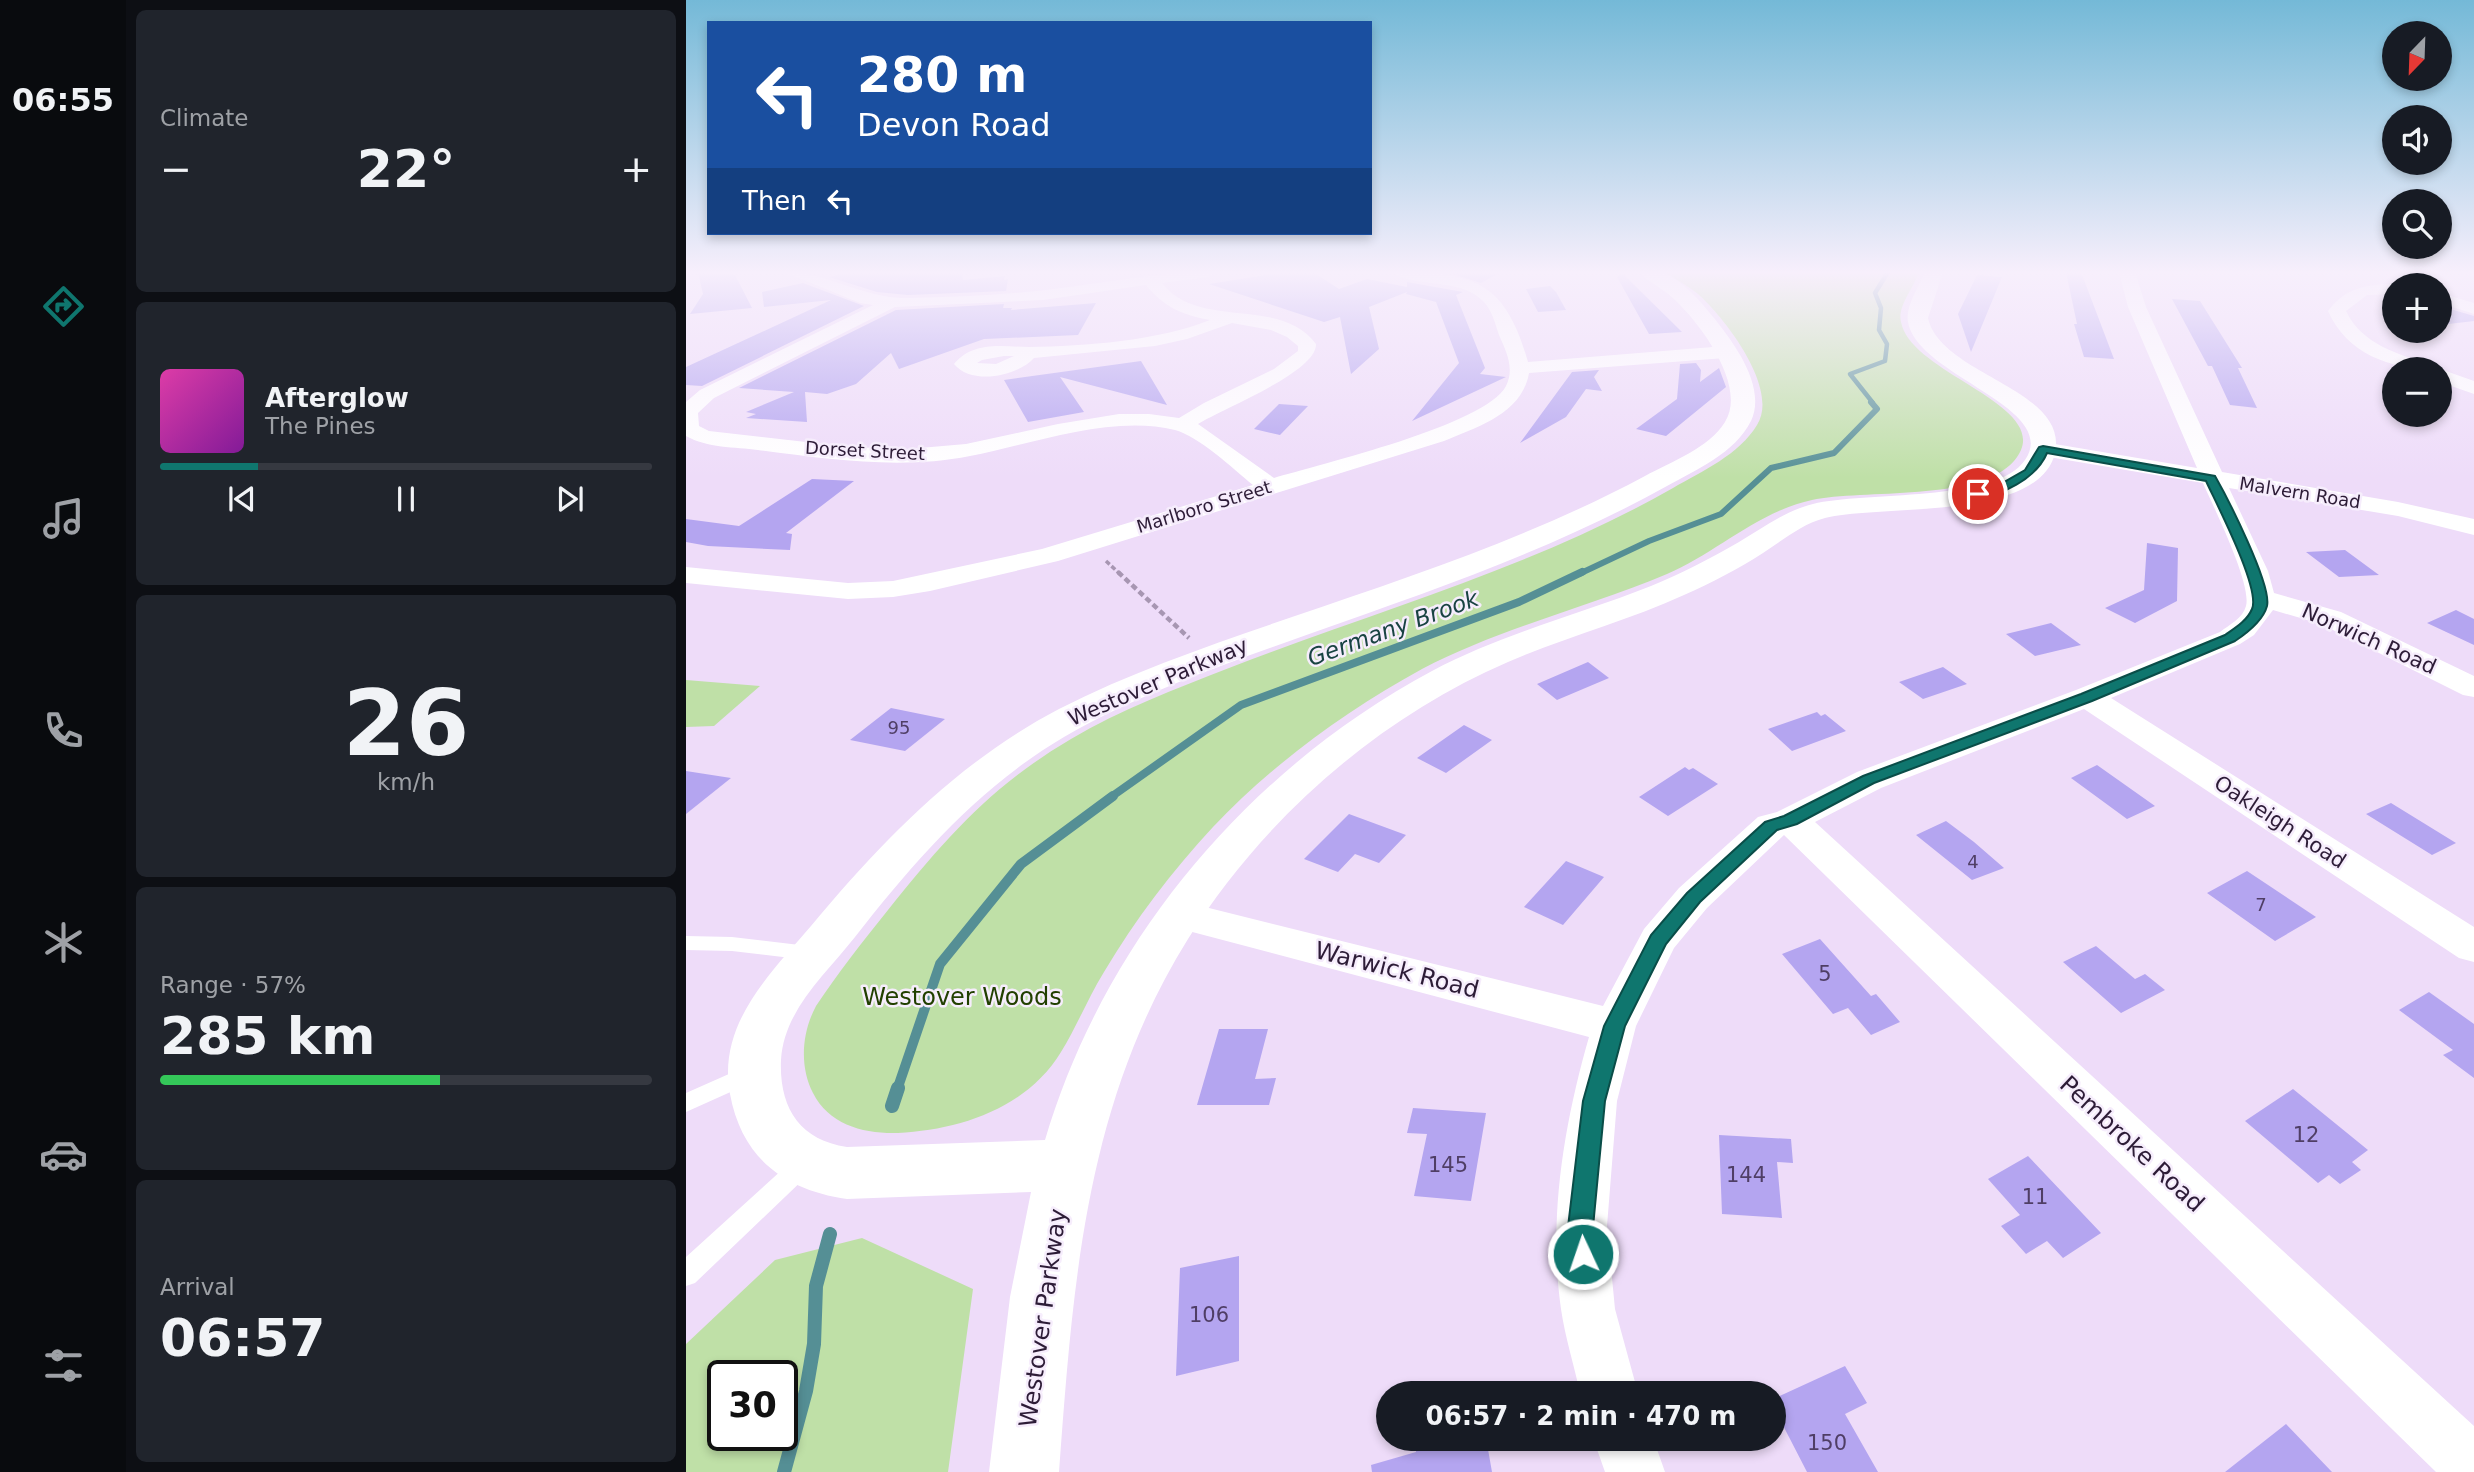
<!DOCTYPE html>
<meta charset="utf-8">
<style>
body{margin:0;font-family:"DejaVu Sans",sans-serif;background:#20242c;color:#f1f3f6;height:100vh;display:flex;flex-direction:column;font-size:26px;white-space:nowrap}
*{box-sizing:border-box;margin:0}
p{font-size:23px;color:#9ea1a6}
.icon{flex:none;width:38px;height:38px;fill:none;stroke:currentColor;stroke-width:2;stroke-linecap:round;stroke-linejoin:round}
.map{position:relative;flex:1;overflow:hidden}
.sheet{display:flex;flex-direction:column;gap:10px;padding:10px;background:#0d0f14;width:560px}
.sheet>*{flex:none}
.banner{position:absolute;left:21px;top:21px;width:665px;height:214px;border-radius:0px;box-shadow:0 4px 10px #0003;background:#1a4fa0;color:#fff;overflow:hidden}
.needle{width:46px;rotate:203deg}
.buttons{position:absolute;left:1696px;top:21px;display:grid;gap:14px}
.buttons a{display:grid;place-items:center;width:70px;height:70px;border-radius:50%;background:#171b24;box-shadow:0 4px 10px #0003;font-size:35px}
.speed{position:absolute;left:21px;top:1360px;display:flex;gap:14px;font-size:35px;font-weight:700;text-align:center}
.speed>*{display:grid;place-content:center;width:91px;height:91px;border-radius:50%;background:#171b24;box-shadow:0 4px 10px #0003;line-height:1}
.speed .limit{border:4px solid #111;border-radius:10px;background:#fff;color:#111}
.pin{position:absolute;display:grid;place-items:center;width:60px;height:60px;color:#fff;margin:-30px;border:4px solid #fff;border-radius:50%;box-shadow:0 2px 7px #0007}
.me{position:absolute;width:77px;margin:-38px;rotate:357deg;stroke-linejoin:round;filter:drop-shadow(0 0 5px #0008)}
.turn{display:flex;align-items:center;gap:24px;height:147px;padding:0 35px;font-size:32px}
.turn .icon{width:91px;height:91px;stroke-width:2.5}
.turn b{display:block;font-size:49px;line-height:60px}
.then{display:flex;align-items:center;height:66px;padding:0 35px;background:#0003;gap:14px;font-size:26px}
.big{font-size:52px;font-weight:600;line-height:1.1}
.sheet .card{flex:1;display:flex;flex-direction:column;justify-content:center;gap:10px;min-width:0;padding:0 24px;border-radius:10px;background:#20242c}
.sheet .dial{align-items:center;gap:0}
.dial b{font-size:91px;line-height:1}
.song{display:flex;align-items:center;gap:21px}
.cover{width:84px;height:84px;border-radius:10px;background:linear-gradient(135deg,hsl(320 70% 55%),hsl(290 70% 35%))}
.played{height:7px;border-radius:4px;background:linear-gradient(90deg,#0f766e 20%,#363941 20%)}
.keys{display:flex;justify-content:space-around;direction:ltr}
.heat{display:flex;justify-content:space-between;align-items:center;font-size:38px;direction:ltr}
.charge{height:10px;border-radius:5px;background:linear-gradient(90deg,#34c759 57%,#363941 0)}
.trip{position:absolute;left:690px;top:1381px;width:410px;height:70px;border-radius:35px;background:#171b24;box-shadow:0 4px 10px #0003;font-weight:600;line-height:70px;text-align:center}
main{display:flex;flex:1;min-height:0}
.menu{display:flex;flex-direction:column;width:126px;justify-content:space-around;align-items:center;background:#090b0e;color:#9ea1a6}
.menu .icon{width:49px;height:49px}
.menu .selected{color:#0f766e}
.menu b{font-size:32px;color:#f1f3f6}
.map>svg:first-child{display:block}
.green{fill:#bfe0a7;fill-rule:evenodd}
.lines{fill:none;stroke-linecap:round;stroke-linejoin:round}
.stream-far4{stroke:#558f95;stroke-width:4.5}
.stream-far3{stroke:#558f95;stroke-width:6}
.stream-far2{stroke:#558f95;stroke-width:8}
.stream-far1{stroke:#558f95;stroke-width:10}
.stream{stroke:#558f95;stroke-width:14}
.building{fill:#b4a5f0}
.path-far1{stroke:#a796b2;stroke-width:3.5;stroke-dasharray:5 2.5;stroke-linecap:butt}
.path{stroke:#a796b2;stroke-width:4.5;stroke-dasharray:6 3.5;stroke-linecap:butt}
.service{fill:#fff;fill-rule:evenodd}
.minor{fill:#fff;fill-rule:evenodd}
.tertiary{fill:#fff;fill-rule:evenodd}
.route{fill:#0f766e;stroke:#0a4d48;stroke-width:2}
.labels{text-anchor:middle;stroke-width:5;stroke-linejoin:round;paint-order:stroke}
.far-street-label{font-size:18px;fill:#2d1c37;stroke:#f6edfc}
.number-label{font-size:18px;fill:#4f3e65}
.street-label{font-size:21px;fill:#2d1c37;stroke:#f6edfc}
.near-number-label{font-size:21px;fill:#4f3e65}
.water-label{font-size:23px;font-style:italic;fill:#194342;stroke:#f6edfc}
.near-street-label{font-size:24px;fill:#2d1c37;stroke:#f6edfc}
.near-park-label{font-size:24px;fill:#224000;stroke:#f6edfc}
</style>
<main>
<nav class="menu">
<b>06:55</b>
<svg class="icon selected" aria-label="directions" viewBox="0 0 24 24"><path d="M12 3l9 9-9 9-9-9zM9 14v-3h6M13 9l2 2-2 2"/></svg>
<svg class="icon" aria-label="music" viewBox="0 0 24 24"><path d="M9 18V5l10-2v13"/><circle cx="6" cy="18" r="3"/><circle cx="16" cy="16" r="3"/></svg>
<svg class="icon" aria-label="phone" viewBox="0 0 24 24"><path d="M5 4h4l2 5-3 2q2 4 5 5l2-3 5 2v4C11 20 4 13 5 4z"/></svg>
<svg class="icon" aria-label="climate" viewBox="0 0 24 24"><path d="M12 3v18M4 7l16 10M4 17L20 7"/></svg>
<svg class="icon" aria-label="car" viewBox="0 0 24 24"><path d="M5 17H2v-5l4-1 3-4h7l3 4 3 1v5h-3M9 17h6M6 11h13"/><circle cx="7" cy="17" r="2"/><circle cx="17" cy="17" r="2"/></svg>
<svg class="icon" aria-label="filters" viewBox="0 0 24 24"><path d="M4 7h16M4 17h16"/><circle cx="9" cy="7" r="2"/><circle cx="15" cy="17" r="2"/></svg>
</nav>
<section class="sheet">
<div class="card"><p>Climate</p>
<div class="heat"><a>−</a><b class="big">22°</b><a>+</a></div>
</div>
<div class="card">
<div class="song"><i class="cover"></i><div><b>Afterglow</b><p>The Pines</p></div></div>
<div class="played"></div>
<div class="keys"><svg class="icon" aria-label="previous" viewBox="0 0 24 24"><path d="M18 5L8 12l10 7zM5 5v14"/></svg><svg class="icon" aria-label="pause" viewBox="0 0 24 24"><path d="M8 5v14M16 5v14"/></svg><svg class="icon" aria-label="next" viewBox="0 0 24 24"><path d="M6 5l10 7-10 7zM19 5v14"/></svg></div>
</div>
<div class="card dial"><b>26</b><p>km/h</p></div>
<div class="card"><p>Range · 57%</p><b class="big">285 km</b><div class="charge"></div></div>
<div class="card"><p>Arrival</p><b class="big">06:57</b></div>
</section>
<div class="map">
<svg width="1788" height="1472" viewBox="0 0 1788 1472">
<rect width="100%" height="100%" fill="#eedcf9"/>
<path class="green" d="M 978,272 L 1233,272 C 1228,288 1211,306 1215,322 C 1225,376 1375,406 1328,461 C 1292,502 1177,489 1126,500 C 1073,511 1030,553 981,574 C 900,608 814,628 736,669 C 659,711 587,764 527,827 C 486,871 449,920 418,972 C 402,998 391,1026 375,1052 C 341,1108 274,1130 212,1133 C 178,1134 143,1125 127,1093 C 113,1066 116,1032 130,1006 C 152,973 177,941 202,910 C 259,839 305,786 385,739 C 435,709 490,689 543,668 C 692,610 847,568 987,488 C 1016,471 1053,455 1071,425 C 1094,389 1039,318 1012,294 C 1002,286 990,279 978,272 Z
M 0,680 L 74,686 L 28,726 L 0,727 Z
M 176,1238 L 287,1289 L 262,1472 L 0,1472 L 0,1344 L 89,1260 ZM 37,1376 L 96,1376 L 96,1435 L 37,1435 Z"/>
<g class="lines">
<path class="stream-far4" d="M 1187,403 L 1164,374 L 1199,361 L 1201,344 L 1193,330 L 1195,308 L 1189,293 L 1202,272"/>
<path class="stream-far3" d="M 893,574 L 963,541 L 1035,514 L 1085,468 L 1148,453 L 1191,409 L 1185,402"/>
<path class="stream-far2" d="M 425,797 L 555,705 L 833,602 L 896,572"/>
<path class="stream-far1" d="M 211,1090 L 254,964 L 335,864 L 427,796"/>
<path class="stream" d="M 206,1106 L 212,1088
M 98,1472 L 120,1391 L 128,1344 L 130,1286 L 144,1234"/>
</g>
<path class="building" d="M 12,272 L 49,275 L 66,308 L 4,314 L 17,294 Z
M 165,272 L 276,272 L 277,280 L 319,276 L 318,280 L 322,279 L 320,291 L 222,295 L 191,292 L 143,277 Z
M 599,272 L 627,272 L 653,289 L 681,279 L 721,287 L 721,282 L 777,292 L 770,295 L 799,368 L 794,374 L 820,377 L 726,421 L 773,363 L 750,302 L 720,294 L 721,292 L 683,307 L 693,349 L 665,374 L 654,317 L 638,322 L 523,284 Z
M 761,272 L 815,272 L 795,283 Z
M 1380,272 L 1395,272 L 1428,359 L 1398,357 L 1388,324 L 1391,324 Z
M 936,273 L 996,332 L 963,334 L 931,277 Z
M 1291,275 L 1316,277 L 1285,352 L 1272,314 Z
M 117,283 L 178,306 L 16,386 L 0,385 L 0,367 L 145,300 L 78,307 L 76,292 Z
M 864,286 L 870,292 L 880,310 L 852,312 L 840,289 Z
M 1486,299 L 1514,301 L 1556,368 L 1552,368 L 1571,408 L 1544,405 L 1526,366 L 1522,366 Z
M 410,303 L 392,335 L 298,339 L 213,369 L 205,353 L 170,384 L 141,394 L 119,392 L 121,422 L 60,418 L 70,414 L 60,412 L 108,392 L 53,388 L 210,310 L 318,304 L 317,308 L 326,308 L 325,310 Z
M 1754,306 L 1788,316 L 1788,321 L 1754,325 Z
M 455,361 L 481,405 L 374,377 L 398,412 L 342,422 L 318,380 Z
M 1010,363 L 1015,370 L 1014,382 L 1033,368 L 1040,387 L 980,436 L 950,429 L 991,399 L 994,364 Z
M 913,370 L 908,377 L 916,391 L 900,389 L 880,417 L 834,443 L 886,372 Z
M 593,404 L 622,406 L 594,435 L 568,429 Z
M 126,479 L 168,481 L 100,533 L 106,534 L 104,550 L 22,546 L 0,542 L 0,519 L 53,526 Z
M 1461,543 L 1492,548 L 1491,601 L 1449,623 L 1419,608 L 1458,590 Z
M 1659,550 L 1693,575 L 1653,577 L 1620,552 Z
M 1770,610 L 1788,619 L 1788,645 L 1741,623 Z
M 1365,623 L 1395,645 L 1349,656 L 1320,634 Z
M 902,662 L 923,678 L 871,700 L 851,684 Z
M 1257,667 L 1281,684 L 1237,699 L 1213,682 Z
M 205,708 L 259,719 L 219,751 L 164,740 Z
M 1131,712 L 1135,716 L 1139,714 L 1160,731 L 1106,751 L 1082,729 Z
M 778,725 L 806,740 L 760,773 L 731,758 Z
M 1411,765 L 1469,806 L 1441,819 L 1385,778 Z
M 999,767 L 1003,770 L 1007,768 L 1032,784 L 982,816 L 953,797 Z
M 0,771 L 45,778 L 0,814 Z
M 1705,803 L 1770,843 L 1746,855 L 1680,814 Z
M 663,814 L 720,835 L 693,863 L 669,854 L 652,872 L 618,859 Z
M 1260,821 L 1288,842 L 1318,868 L 1286,880 L 1230,835 Z
M 880,861 L 918,877 L 877,925 L 838,907 Z
M 1561,871 L 1630,917 L 1589,941 L 1521,893 Z
M 1134,939 L 1185,996 L 1190,994 L 1214,1022 L 1185,1035 L 1162,1008 L 1147,1014 L 1096,954 Z
M 1410,946 L 1449,979 L 1459,974 L 1479,990 L 1435,1013 L 1377,962 Z
M 1743,992 L 1788,1024 L 1788,1078 L 1757,1055 L 1767,1050 L 1713,1010 Z
M 533,1029 L 582,1029 L 569,1079 L 590,1078 L 583,1105 L 511,1105 Z
M 1607,1089 L 1682,1150 L 1666,1162 L 1675,1170 L 1654,1184 L 1643,1175 L 1632,1183 L 1559,1121 Z
M 727,1108 L 800,1113 L 785,1201 L 728,1196 L 741,1134 L 721,1133 Z
M 1033,1135 L 1105,1139 L 1107,1163 L 1091,1162 L 1096,1218 L 1036,1214 Z
M 1342,1156 L 1415,1233 L 1377,1258 L 1361,1241 L 1340,1254 L 1315,1226 L 1334,1215 L 1302,1179 Z
M 553,1256 L 553,1361 L 490,1376 L 494,1268 Z
M 1159,1366 L 1181,1403 L 1159,1414 L 1192,1472 L 1121,1472 L 1087,1406 L 1087,1399 Z
M 1600,1424 L 1646,1472 L 1539,1472 Z
M 729,1438 L 800,1438 L 806,1472 L 686,1472 L 685,1465 L 730,1452 Z"/>
<g class="lines">
<path class="path-far1" d="M 420,561 L 434,574"/>
<path class="path" d="M 432,572 L 503,638"/>
<path class="service" d="M 0,936 L 46,937 L 122,946 L 129,948 L 132,953 L 129,958 L 122,960 L 46,951 L 0,950 Z
M 61,1066 L 69,1069 L 72,1075 L 69,1081 L 0,1112 L 0,1093 Z
M 116,1156 L 124,1159 L 128,1166 L 124,1173 L 9,1283 L 0,1286 L 0,1257 L 108,1159 Z"/>
<path class="minor" d="M 98,272 C 142,272 178,299 222,298 C 268,297 315,295 360,290 C 417,283 472,272 530,272 L 522,277 L 476,283 C 513,331 594,295 630,344 C 631,372 536,409 512,424 L 588,478 C 634,464 800,425 820,386 C 829,368 820,351 813,335 C 809,323 806,310 797,301 C 774,277 724,288 707,272 C 787,272 819,280 842,362 L 1039,346 L 1048,352 L 1039,358 L 843,373 C 836,414 791,427 758,441 L 372,561 L 244,591 L 207,597 L 162,599 L 0,583 L 0,567 L 162,583 L 207,581 L 356,549 L 567,485 C 546,468 514,437 489,430 C 426,414 346,444 284,456 C 214,470 142,459 72,450 C 49,447 21,448 0,436 L 0,402 L 14,390 L 187,305 L 174,303 ZM 460,285 C 478,307 496,315 524,320 C 471,341 400,346 343,347 C 324,347 304,343 285,351 C 279,353 272,359 268,364 C 286,386 332,376 348,358 L 469,346 L 501,339 L 546,323 L 585,330 L 601,337 L 612,346 L 612,351 L 588,369 L 518,403 L 493,418 L 463,414 L 433,414 L 372,424 L 280,444 L 222,449 L 164,447 L 23,431 L 13,426 L 12,413 L 28,398 L 209,307 L 357,300 ZM 318,356 L 328,356 L 310,364 L 291,363 L 296,360 Z
M 1433,272 L 1449,272 L 1460,307 L 1536,472 L 1712,502 L 1788,519 L 1788,535 L 1712,516 L 1543,488 L 1582,571 L 1588,593 L 1655,612 L 1788,676 L 1788,697 L 1777,695 L 1635,624 L 1587,610 L 1568,635 L 1554,644 L 1425,698 L 1788,927 L 1788,962 L 1773,958 L 1398,709 L 1195,788 L 1129,822 L 1788,1426 L 1788,1472 L 1750,1472 L 1098,835 L 1021,908 L 988,948 L 950,1026 L 931,1101 L 921,1226 L 929,1309 L 952,1393 L 894,1393 C 888,1365 879,1337 875,1309 C 862,1218 878,1124 903,1037 L 495,929 L 481,925 L 475,915 L 481,905 L 495,901 L 917,1006 L 958,929 L 993,888 L 1072,817 L 1091,812 L 1171,772 L 1390,690 L 1534,632 C 1543,625 1557,618 1560,606 C 1566,584 1527,506 1517,483 L 1357,456 L 1349,454 L 1346,449 L 1349,444 L 1357,442 L 1511,468 L 1442,307 Z
M 1708,284 L 1713,285 L 1708,285 L 1708,294 L 1681,295 L 1660,311 C 1676,345 1713,354 1745,365 L 1748,369 C 1704,369 1661,354 1642,311 C 1659,288 1681,284 1708,284 Z
M 1754,293 L 1788,303 L 1788,314 L 1754,303 Z
M 1753,369 L 1754,369 L 1788,381 L 1788,394 L 1754,382 Z
M 907,1438 L 967,1438 L 979,1472 L 919,1472 Z"/>
<path class="tertiary" d="M 953,272 C 960,272 970,271 976,273 C 996,279 1015,302 1028,318 C 1048,343 1081,387 1065,421 C 1049,453 1010,470 981,486 C 868,549 747,590 626,633 C 542,663 456,692 378,737 C 293,787 229,860 169,937 C 139,975 98,1010 95,1060 C 93,1107 113,1140 161,1147 L 359,1140 C 418,940 563,769 746,671 C 815,634 892,615 965,586 C 995,574 1025,558 1053,542 C 1078,527 1099,511 1127,504 C 1178,491 1310,503 1339,460 C 1375,407 1231,376 1222,322 C 1219,306 1233,287 1239,272 L 1257,272 L 1242,318 C 1255,376 1383,388 1369,453 C 1353,522 1192,504 1139,518 C 1116,524 1097,540 1077,553 C 1052,569 1025,583 998,595 C 941,621 880,637 822,662 C 692,718 577,819 502,939 C 399,1104 387,1284 373,1472 L 303,1472 L 324,1297 L 345,1192 L 161,1199 C 99,1190 56,1159 44,1094 C 31,1024 84,974 125,926 C 197,840 272,762 373,709 C 447,671 528,644 606,617 C 727,576 847,536 959,476 C 985,462 1023,448 1039,422 C 1061,387 1016,326 991,302 C 980,290 964,283 953,272 Z"/>
</g>
<linearGradient id="sky" x2="0" y2="1"><stop stop-color="#74b9d7"/><stop offset="0.57" stop-color="#f7effc"/><stop offset="1" stop-color="#f7effc" stop-opacity="0"/></linearGradient>
<rect width="1788" height="478" fill="url(#sky)"/>
<path class="route" d="M 1357,446 L 1529,476 C 1541,497 1586,585 1581,606 C 1577,621 1561,633 1549,641 L 1406,701 L 1188,783 L 1111,824 L 1091,830 L 1014,902 L 980,944 L 939,1026 L 919,1101 L 907,1227 L 910,1254 L 906,1263 L 897,1266 L 888,1263 L 885,1254 L 882,1227 L 897,1101 L 918,1026 L 965,935 L 1001,893 L 1079,822 L 1098,816 L 1177,776 L 1395,694 L 1539,635 C 1549,628 1561,621 1566,609 C 1575,589 1530,503 1520,481 L 1361,453 C 1351,477 1314,499 1287,496 L 1287,491 L 1318,482 L 1339,470 L 1353,447 Z"/>
<g class="labels">
<g class="far-street-label">
<text transform="translate(179 451) rotate(3)" y="6">Dorset Street</text>
<text transform="translate(1614 493) rotate(9)" y="6">Malvern Road</text>
<text transform="translate(518 507) rotate(-17)" y="6">Marlboro Street</text>
</g>
<g class="number-label">
<text x="213" y="734">95</text>
<text x="1287" y="868">4</text>
<text x="1575" y="911">7</text>
</g>
<g class="street-label">
<text transform="translate(1683 639) rotate(24)" y="7">Norwich Road</text>
<text transform="translate(472 682) rotate(-23)" y="7">Westover Parkway</text>
<text transform="translate(1594 822) rotate(33)" y="7">Oakleigh Road</text>
</g>
<g class="near-number-label">
<text x="1139" y="981">5</text>
<text x="1620" y="1142">12</text>
<text x="762" y="1172">145</text>
<text x="1060" y="1182">144</text>
<text x="1349" y="1204">11</text>
<text x="523" y="1322">106</text>
<text x="1141" y="1450">150</text>
</g>
<g class="water-label">
<text transform="translate(707 628) rotate(-20)" y="8">Germany Brook</text>
</g>
<g class="near-street-label">
<text transform="translate(711 970) rotate(14)" y="8">Warwick Road</text>
<text transform="translate(1446 1144) rotate(43)" y="8">Pembroke Road</text>
<text transform="translate(357 1318) rotate(-82)" y="8">Westover Parkway</text>
</g>
<g class="near-park-label">
<text x="276" y="1005">Westover Woods</text>
</g>
</g>
</svg>
<div class="buttons">
<a><svg class="needle" viewBox="-14 -14 28 28"><path d="M0-13l5 13h-10z" fill="#e53935"/><path d="M0 13l5-13h-10z" fill="#9ea1a6"/></svg></a>
<a><svg class="icon" aria-label="sound" viewBox="0 0 24 24"><path d="M4 9h4l5-4v14l-5-4H4zM17 9q2 3 0 6"/></svg></a>
<a><svg class="icon" aria-label="search" viewBox="0 0 24 24"><circle cx="10" cy="10" r="6"/><path d="M15 15l6 6"/></svg></a>
<a>+</a>
<a>−</a>
</div>
<div class="speed"><div class="limit">30</div></div>
<div class="pin" style="left:1292px;top:494px;background:#d93025"><svg class="icon" aria-label="arrive" viewBox="0 0 24 24"><path d="M6 21V4h12l-3 4 3 4H6"/></svg></div>
<svg class="me" style="left:897px;top:1254px" viewBox="-20 -20 40 40"><circle r="17" fill="#0f766e" stroke="#fff" stroke-width="3"/><path d="M0-11L8 9 0 5-8 9z" fill="#fff"/></svg>
<div class="trip">06:57 · 2 min · 470 m</div>
<div class="banner">
<div class="turn"><svg class="icon" aria-label="left" viewBox="0 0 24 24"><path d="M17 20v-9H6M10 6l-5 5 5 5"/></svg><div><b>280 m</b>Devon Road</div></div>
<div class="then">Then<svg class="icon" aria-label="left" viewBox="0 0 24 24"><path d="M17 20v-9H6M10 6l-5 5 5 5"/></svg></div>
</div>
</div>
</main>
